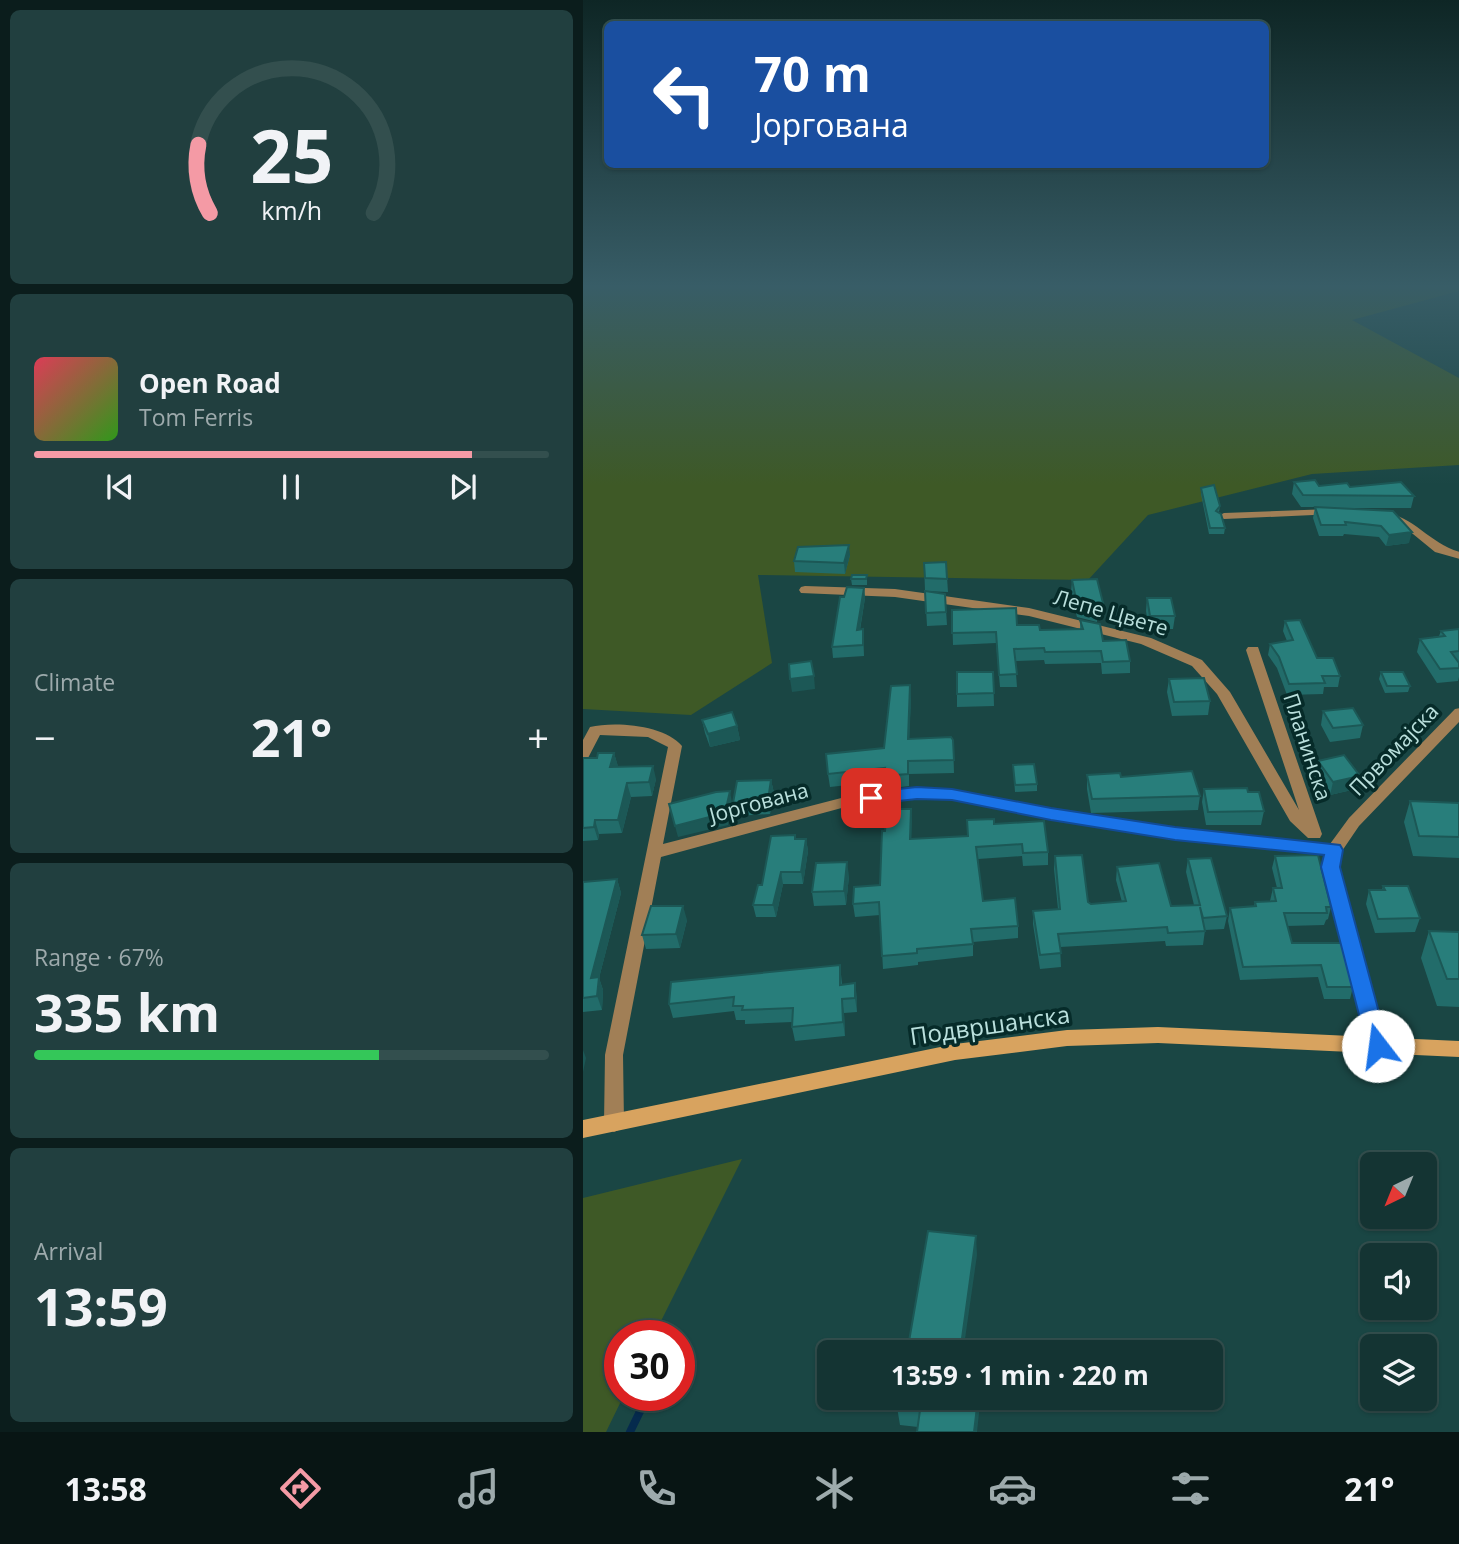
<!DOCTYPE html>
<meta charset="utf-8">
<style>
body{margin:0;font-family:"Open Sans",sans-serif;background:#213f3f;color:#f1f3f6;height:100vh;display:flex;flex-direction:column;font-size:26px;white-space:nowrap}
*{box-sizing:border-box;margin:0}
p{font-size:23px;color:#9daaac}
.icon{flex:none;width:38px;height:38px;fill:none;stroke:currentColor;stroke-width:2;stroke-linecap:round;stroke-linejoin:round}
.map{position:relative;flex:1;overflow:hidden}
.panel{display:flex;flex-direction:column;gap:10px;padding:10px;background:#0b1d1c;width:583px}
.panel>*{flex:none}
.banner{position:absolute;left:21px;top:21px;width:665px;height:147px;border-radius:10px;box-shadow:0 2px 5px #0004,0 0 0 2px #334f4e;background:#1a4fa0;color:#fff;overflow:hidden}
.needle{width:46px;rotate:223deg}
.controls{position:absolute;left:777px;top:1152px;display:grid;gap:14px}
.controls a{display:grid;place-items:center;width:77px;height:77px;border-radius:10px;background:#143433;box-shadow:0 2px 5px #0004,0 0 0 2px #334f4e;font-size:35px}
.speed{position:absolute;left:21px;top:1320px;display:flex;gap:14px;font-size:35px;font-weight:700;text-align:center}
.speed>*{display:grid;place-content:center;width:91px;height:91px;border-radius:50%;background:#143433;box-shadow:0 2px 5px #0004,0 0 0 2px #334f4e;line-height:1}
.speed .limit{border:10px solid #d22;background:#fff;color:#111}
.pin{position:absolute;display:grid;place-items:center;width:60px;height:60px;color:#fff;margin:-30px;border-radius:14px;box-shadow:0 4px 10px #0006}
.me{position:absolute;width:77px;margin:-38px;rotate:345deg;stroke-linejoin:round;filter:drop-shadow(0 0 5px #0008)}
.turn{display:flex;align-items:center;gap:24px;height:147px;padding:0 35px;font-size:32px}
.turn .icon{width:91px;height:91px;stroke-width:2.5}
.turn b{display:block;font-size:49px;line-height:60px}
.big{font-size:52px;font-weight:700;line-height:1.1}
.panel .widget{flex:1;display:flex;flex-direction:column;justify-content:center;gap:10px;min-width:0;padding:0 24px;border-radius:10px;background:#213f3f}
.panel .dial{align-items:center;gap:0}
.dial svg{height:182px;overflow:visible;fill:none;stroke:#334f4e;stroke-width:7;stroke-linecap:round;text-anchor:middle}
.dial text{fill:#f1f3f6;stroke:none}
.song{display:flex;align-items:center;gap:21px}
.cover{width:84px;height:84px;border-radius:10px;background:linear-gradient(135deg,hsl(350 70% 55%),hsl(110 70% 35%))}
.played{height:7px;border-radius:4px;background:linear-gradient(90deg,#f49aa5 85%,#334f4e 85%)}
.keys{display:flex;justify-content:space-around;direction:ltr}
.heat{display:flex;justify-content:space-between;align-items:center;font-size:38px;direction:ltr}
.charge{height:10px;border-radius:5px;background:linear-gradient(90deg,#34c759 67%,#334f4e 0)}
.trip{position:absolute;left:234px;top:1340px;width:406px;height:70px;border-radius:10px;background:#143433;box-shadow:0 2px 5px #0004,0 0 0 2px #334f4e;font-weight:700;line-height:70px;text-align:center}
.tab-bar{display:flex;height:112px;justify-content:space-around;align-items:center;background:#081514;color:#9daaac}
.tab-bar .icon{width:49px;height:49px}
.tab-bar .current{color:#f49aa5}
.tab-bar b{font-size:32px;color:#f1f3f6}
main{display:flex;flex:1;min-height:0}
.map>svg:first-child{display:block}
.green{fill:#3e5926}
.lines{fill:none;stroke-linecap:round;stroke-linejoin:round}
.stream{stroke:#052a4d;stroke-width:8}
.street{fill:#a17f56;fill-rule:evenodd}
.secondary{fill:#d8a35f;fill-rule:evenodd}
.wall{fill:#226c6a}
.shaded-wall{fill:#1c5856}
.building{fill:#287e7b;stroke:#1c5856;stroke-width:2}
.route{fill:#1a73e8;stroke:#114b97;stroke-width:2}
.labels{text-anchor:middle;stroke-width:7;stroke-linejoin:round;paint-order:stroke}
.street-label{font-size:21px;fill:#bae0dd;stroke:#062b29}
.near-street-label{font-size:24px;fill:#bae0dd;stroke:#062b29}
</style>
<main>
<section class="panel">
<div class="widget dial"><svg viewBox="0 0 100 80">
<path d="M14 69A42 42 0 1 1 86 69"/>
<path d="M14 69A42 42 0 0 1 9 39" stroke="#f49aa5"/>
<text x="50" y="56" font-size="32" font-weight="700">25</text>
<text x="50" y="72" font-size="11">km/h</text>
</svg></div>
<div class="widget">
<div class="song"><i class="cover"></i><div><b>Open Road</b><p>Tom Ferris</p></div></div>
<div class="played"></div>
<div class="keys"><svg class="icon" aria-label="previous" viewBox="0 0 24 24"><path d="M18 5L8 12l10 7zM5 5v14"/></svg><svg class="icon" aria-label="pause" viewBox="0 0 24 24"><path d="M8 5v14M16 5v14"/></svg><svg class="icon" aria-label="next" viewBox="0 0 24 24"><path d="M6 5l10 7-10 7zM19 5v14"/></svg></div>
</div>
<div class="widget"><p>Climate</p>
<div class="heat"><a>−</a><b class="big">21°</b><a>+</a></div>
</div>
<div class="widget"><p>Range · 67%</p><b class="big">335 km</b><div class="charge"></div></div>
<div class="widget"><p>Arrival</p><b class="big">13:59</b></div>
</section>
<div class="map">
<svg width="877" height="1432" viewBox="0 0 877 1432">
<rect width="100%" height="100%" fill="#1a4644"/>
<path class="green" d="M 0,285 L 876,285 L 876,291 L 769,320 L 876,378 L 876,465 L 729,474 L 565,515 L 505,580 L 175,575 L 189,663 L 108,715 L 0,709 Z
M 159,1159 L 71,1335 L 37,1335 L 37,1395 L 41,1395 L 23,1432 L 0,1432 L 0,1198 Z"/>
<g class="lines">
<path class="stream" d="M 47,1432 L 65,1395"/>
<path class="street" d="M 748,509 L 752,510 L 752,514 L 641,519 L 635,516 L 641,513 Z
M 800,512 C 831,516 847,544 877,552 L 877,559 L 852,552 L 819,525 L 796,517 L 796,513 Z
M 222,586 L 312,589 L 446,608 L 568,638 L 619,660 L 647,692 L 716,810 L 663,650 L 665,647 L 675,647 L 739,834 L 737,838 L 725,838 L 707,821 L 634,694 L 609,666 L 558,644 L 446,616 L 312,597 L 218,593 L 216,590 L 218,587 Z
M 877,708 L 877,721 L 776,826 L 759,851 L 755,867 L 804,1046 L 802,1052 L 795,1054 L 788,1052 L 786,1046 L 739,867 L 742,855 L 592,840 L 468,819 L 369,799 L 334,798 L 266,806 L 78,857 L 40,1055 L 41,1123 L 38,1129 L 31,1132 L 24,1129 L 21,1123 L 22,1055 L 85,747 L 65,737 L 17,735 L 5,758 L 0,760 L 0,740 L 7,727 C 32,721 82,725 99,746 L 80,844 L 266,796 L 334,788 L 369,789 L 468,809 L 592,828 L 747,844 L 766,818 L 872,709 Z"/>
<path class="secondary" d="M 575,1027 L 877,1041 L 877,1057 L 575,1043 L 484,1046 L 372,1060 L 0,1138 L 0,1120 L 372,1044 L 484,1030 Z"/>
</g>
<path class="wall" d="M 711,482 L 736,486 L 767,487 L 831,496 L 828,508 L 741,508 L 810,511 L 826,543 L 803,546 L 796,537 L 761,534 L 760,536 L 736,536 L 730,518 L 732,507 L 718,507 L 709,494 Z
M 618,488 L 637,506 L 636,512 L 642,528 L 641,534 L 626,534 L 618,494 Z
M 267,555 L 262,574 L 212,572 L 211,561 Z
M 363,562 L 365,592 L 342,591 L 341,563 Z
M 284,575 L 284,585 L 269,585 L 268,579 Z
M 489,580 L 520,603 L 519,616 L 514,616 L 514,622 L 494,617 L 488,593 Z
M 281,588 L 282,598 L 277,630 L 280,629 L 281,656 L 250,658 L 249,647 L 261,597 Z
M 342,591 L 362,594 L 364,625 L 344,626 Z
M 564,598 L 592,616 L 590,629 L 566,629 L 563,611 Z
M 369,610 L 457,630 L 497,630 L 497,620 L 520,641 L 547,661 L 547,673 L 519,674 L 518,663 L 462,664 L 461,660 L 432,661 L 434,687 L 417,687 L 413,643 L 370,645 Z
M 702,621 L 734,658 L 757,676 L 755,687 L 741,687 L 740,694 L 704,695 L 694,668 L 685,655 L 687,644 L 704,641 L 700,631 Z
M 876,629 L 876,677 L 875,681 L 854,683 L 834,652 L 837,639 L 856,636 L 858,631 Z
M 374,672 L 410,672 L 411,706 L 374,707 Z
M 798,672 L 827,686 L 825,692 L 802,693 L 796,679 Z
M 586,679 L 627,701 L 625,715 L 589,716 L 584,692 Z
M 328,697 L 326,739 L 370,740 L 371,773 L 326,774 L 326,786 L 302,789 L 301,781 L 247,787 L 245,774 L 301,748 Z
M 740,711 L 780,725 L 777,738 L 747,742 L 738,725 Z
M 119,720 L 154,726 L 157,740 L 127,747 L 122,733 Z
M 31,753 L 35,767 L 73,779 L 69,796 L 48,797 L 39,833 L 16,834 L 15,840 L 0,841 L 0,758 L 14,758 Z
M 735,761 L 773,789 L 747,795 L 732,774 Z
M 430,765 L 454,784 L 454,791 L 432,792 Z
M 504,775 L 538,777 L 617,796 L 615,810 L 508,813 L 504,789 Z
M 188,780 L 191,793 L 187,814 L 153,816 L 150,803 Z
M 621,789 L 665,792 L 681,811 L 678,825 L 623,825 L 619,802 Z
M 827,801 L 876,803 L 876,858 L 830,856 L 821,822 Z
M 328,809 L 328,839 L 385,836 L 411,824 L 465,852 L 465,865 L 440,866 L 439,856 L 395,859 L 400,901 L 435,926 L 435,938 L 390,942 L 390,956 L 335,962 L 335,965 L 300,969 L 297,915 L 272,917 L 270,904 L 297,885 L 302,831 Z
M 213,839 L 223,839 L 225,851 L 220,884 L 200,884 L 193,917 L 173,917 L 170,905 L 179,885 Z
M 472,856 L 505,902 L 508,904 L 539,902 L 533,880 L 534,867 L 588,906 L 611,905 L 603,872 L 605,859 L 644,916 L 641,929 L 622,930 L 620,945 L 583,946 L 582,941 L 477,947 L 478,967 L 457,969 L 450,924 L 450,911 L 475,909 L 471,869 Z
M 692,856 L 748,907 L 745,919 L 743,920 L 741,925 L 704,926 L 709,943 L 770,987 L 767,999 L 741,999 L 735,977 L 657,980 L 645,921 L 647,908 L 671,906 L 672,902 L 687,901 L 690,888 L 694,888 L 689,868 Z
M 266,876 L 263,905 L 231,906 L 229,892 Z
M 34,879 L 38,893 L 16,978 L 20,990 L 19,1010 L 0,1012 L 0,882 Z
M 800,886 L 837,918 L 832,932 L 792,933 L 783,904 L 786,890 L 799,890 Z
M 104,920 L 97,948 L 63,949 L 59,935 Z
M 846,931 L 876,932 L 876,1007 L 854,1006 L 838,958 Z
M 257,965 L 259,984 L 274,997 L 274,1012 L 261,1013 L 262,1036 L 212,1041 L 209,1027 L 209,1022 L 162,1024 L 162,1020 L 153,1020 L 151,1011 L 90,1018 L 86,1004 Z
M 395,1398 L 396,1413 L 335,1427 L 317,1425 L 314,1407 Z"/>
<path class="shaded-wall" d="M 829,532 L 826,543 L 803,546 L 806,535 Z
M 266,545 L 267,555 L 262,574 L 261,563 Z
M 281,588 L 282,598 L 275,640 L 274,630 Z
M 231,676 L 232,689 L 209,692 L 207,679 Z
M 327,685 L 328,697 L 326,752 L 325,739 Z
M 154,726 L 157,740 L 127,747 L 125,734 Z
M 31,753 L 35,766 L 31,781 L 27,767 Z
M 70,766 L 73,779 L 69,796 L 66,782 Z
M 777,776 L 773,789 L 747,795 L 750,782 Z
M 188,780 L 191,793 L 187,814 L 185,800 Z
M 44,783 L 48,797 L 39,833 L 35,820 Z
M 147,791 L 149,803 L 145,825 L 95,837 L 92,826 Z
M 328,809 L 329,822 L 328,851 L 327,839 Z
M 12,820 L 16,834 L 15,840 L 11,827 Z
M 223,839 L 225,851 L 220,884 L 218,872 Z
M 264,862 L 266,876 L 263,905 L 261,891 Z
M 198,872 L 200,884 L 193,917 L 190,905 Z
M 34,879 L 38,893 L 16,978 L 20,990 L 19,1010 L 8,978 Z
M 100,906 L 104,920 L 97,948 L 93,934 Z
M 272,983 L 274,997 L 274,1012 L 272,998 Z
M 259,999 L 261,1013 L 262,1036 L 260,1022 Z
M 0,1050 L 3,1058 L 0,1072 Z
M 393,1236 L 394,1255 L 380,1353 L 377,1353 Z
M 395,1398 L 396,1413 L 394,1432 L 391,1432 Z"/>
<path class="building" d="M 732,480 L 736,486 L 764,483 L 767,487 L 818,482 L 831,496 L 720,495 L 711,482 Z
M 631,485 L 637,506 L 633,511 L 638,514 L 642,528 L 627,528 L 618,488 Z
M 732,507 L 810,511 L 829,532 L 806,535 L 798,526 L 762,522 L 763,525 L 738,525 Z
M 266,545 L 261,563 L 211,561 L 215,547 Z
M 363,562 L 364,579 L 342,578 L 341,563 Z
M 269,575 L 284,575 L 283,579 L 268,579 Z
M 514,579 L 520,603 L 513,603 L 514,609 L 494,604 L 489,580 Z
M 264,587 L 281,588 L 274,630 L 280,629 L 280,645 L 249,647 L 257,597 L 261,597 Z
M 342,591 L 362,594 L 363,612 L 343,613 Z
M 564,598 L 588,598 L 592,616 L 567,616 Z
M 433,608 L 434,625 L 456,625 L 457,630 L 500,629 L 497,620 L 517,624 L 520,641 L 543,640 L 547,661 L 520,662 L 518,651 L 462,652 L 461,648 L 431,649 L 434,674 L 416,675 L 413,632 L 369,633 L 369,610 Z
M 717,620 L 734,658 L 750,658 L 757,676 L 739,676 L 742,683 L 706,684 L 696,657 L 687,644 L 710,640 L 702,621 Z
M 876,629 L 876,651 L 868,652 L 876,663 L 876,668 L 857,669 L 837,639 L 862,636 L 858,631 Z
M 228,661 L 231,676 L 207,679 L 206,664 Z
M 374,672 L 410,672 L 411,693 L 374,694 Z
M 798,672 L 820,672 L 827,686 L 804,686 Z
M 621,678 L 627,701 L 591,702 L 586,679 Z
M 327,685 L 325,739 L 368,737 L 370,740 L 371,760 L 325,761 L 325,774 L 301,776 L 302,768 L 245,774 L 243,754 L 301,748 L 308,686 Z
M 770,708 L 780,725 L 750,728 L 740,711 Z
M 149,712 L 154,726 L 125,734 L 119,720 Z
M 15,753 L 31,753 L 27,767 L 70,766 L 66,782 L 44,783 L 35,820 L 12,820 L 11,827 L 0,828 L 0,758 L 14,758 Z
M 761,755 L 777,776 L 750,782 L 735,761 Z
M 451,764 L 454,784 L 432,785 L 430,765 Z
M 609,771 L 617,796 L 509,799 L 504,775 L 537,773 L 538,777 Z
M 188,780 L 185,800 L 150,803 L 154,781 Z
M 664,788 L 665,792 L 676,792 L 681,811 L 625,812 L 621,789 Z
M 147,791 L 142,813 L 92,826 L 86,804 L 133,792 Z
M 827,801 L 876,803 L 876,837 L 836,836 Z
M 304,809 L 328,809 L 327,839 L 385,836 L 384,820 L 411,819 L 411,824 L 461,821 L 465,852 L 440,853 L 439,844 L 393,847 L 400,901 L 432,898 L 435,926 L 388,929 L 390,944 L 334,949 L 334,953 L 299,956 L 296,902 L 270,904 L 271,887 L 297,885 L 299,831 L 302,831 Z
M 212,835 L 212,839 L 223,839 L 218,872 L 198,872 L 190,905 L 170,905 L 175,885 L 179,885 L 188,836 Z
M 499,855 L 505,902 L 508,904 L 543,901 L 534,867 L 576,863 L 588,906 L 617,905 L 605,859 L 628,858 L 644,916 L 620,918 L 617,907 L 622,931 L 585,933 L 584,927 L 475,934 L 478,953 L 457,955 L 450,911 L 477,909 L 472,856 Z
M 735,855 L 748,907 L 743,907 L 744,913 L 701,913 L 709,943 L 759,943 L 770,987 L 744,987 L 738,965 L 660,967 L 647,908 L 673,906 L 672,902 L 693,901 L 690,888 L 699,888 L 692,856 Z
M 264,862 L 261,891 L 229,892 L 233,863 Z
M 34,879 L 8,978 L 16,977 L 14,996 L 0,998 L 0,882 Z
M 800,886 L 825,886 L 837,918 L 795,919 L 786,890 L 802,890 Z
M 68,906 L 100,906 L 93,934 L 59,935 Z
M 846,931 L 876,932 L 876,979 L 864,979 Z
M 257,965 L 257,985 L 272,983 L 272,998 L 259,999 L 260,1022 L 209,1027 L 210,1008 L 159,1010 L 160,1006 L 150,1006 L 151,997 L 86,1004 L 88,982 Z
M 345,1231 L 393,1236 L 377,1353 L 324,1353 Z
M 316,1398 L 395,1398 L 391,1432 L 334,1432 L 337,1410 L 314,1407 Z"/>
<linearGradient id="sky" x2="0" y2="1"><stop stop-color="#0e2625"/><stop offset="0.59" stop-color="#385d67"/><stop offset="1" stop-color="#385d67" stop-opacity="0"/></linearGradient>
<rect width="877" height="485" fill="url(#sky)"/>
<path class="route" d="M 334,787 L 369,789 L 468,808 L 592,827 L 757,845 L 760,850 L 757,867 L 805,1046 L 802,1052 L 795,1055 L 787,1052 L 784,1046 L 738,867 L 741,855 L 592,840 L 468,820 L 369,800 L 334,799 L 288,804 L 280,798 L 288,792 Z"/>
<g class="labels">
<g class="street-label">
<text transform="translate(528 613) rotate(16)" y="7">Лепе Цвете</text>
<text transform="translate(724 747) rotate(72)" y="7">Планинска</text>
<text transform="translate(811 750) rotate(-46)" y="7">Првомајска</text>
<text transform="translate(176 803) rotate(-15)" y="7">Јоргована</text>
</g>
<g class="near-street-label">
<text transform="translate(407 1026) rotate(-8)" y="8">Подвршанска</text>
</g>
</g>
</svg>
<div class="controls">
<a><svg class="needle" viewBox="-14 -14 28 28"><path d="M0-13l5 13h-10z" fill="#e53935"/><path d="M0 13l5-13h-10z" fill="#9daaac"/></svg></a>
<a><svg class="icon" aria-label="sound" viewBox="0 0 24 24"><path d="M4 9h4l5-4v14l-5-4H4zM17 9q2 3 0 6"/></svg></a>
<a><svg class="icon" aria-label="layers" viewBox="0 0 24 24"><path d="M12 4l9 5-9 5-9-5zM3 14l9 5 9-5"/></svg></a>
</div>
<div class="speed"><div class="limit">30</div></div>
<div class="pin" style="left:288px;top:798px;background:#d93025"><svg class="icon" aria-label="arrive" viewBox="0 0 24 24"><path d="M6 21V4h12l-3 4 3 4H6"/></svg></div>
<svg class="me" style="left:795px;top:1046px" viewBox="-20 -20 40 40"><circle r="19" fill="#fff"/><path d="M0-13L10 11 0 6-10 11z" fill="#1a73e8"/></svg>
<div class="trip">13:59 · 1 min · 220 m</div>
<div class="banner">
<div class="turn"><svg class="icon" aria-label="left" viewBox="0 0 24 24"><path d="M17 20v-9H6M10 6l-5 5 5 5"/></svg><div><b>70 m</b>Јоргована</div></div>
</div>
</div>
</main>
<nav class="tab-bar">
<b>13:58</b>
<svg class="icon current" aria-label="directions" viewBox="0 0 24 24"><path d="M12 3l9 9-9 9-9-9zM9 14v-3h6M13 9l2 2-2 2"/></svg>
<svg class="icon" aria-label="music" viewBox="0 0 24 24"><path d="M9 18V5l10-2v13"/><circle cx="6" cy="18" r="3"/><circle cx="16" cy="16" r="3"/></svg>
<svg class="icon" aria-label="phone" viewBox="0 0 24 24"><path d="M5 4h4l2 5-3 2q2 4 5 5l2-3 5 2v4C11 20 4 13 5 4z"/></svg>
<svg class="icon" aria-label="climate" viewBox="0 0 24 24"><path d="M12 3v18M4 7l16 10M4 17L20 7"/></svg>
<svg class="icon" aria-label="car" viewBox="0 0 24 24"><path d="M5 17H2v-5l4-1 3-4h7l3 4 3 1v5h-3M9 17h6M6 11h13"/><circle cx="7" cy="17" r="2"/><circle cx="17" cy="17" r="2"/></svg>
<svg class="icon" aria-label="filters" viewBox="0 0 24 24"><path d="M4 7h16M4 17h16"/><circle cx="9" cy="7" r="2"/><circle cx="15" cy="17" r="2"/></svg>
<b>21°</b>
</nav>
